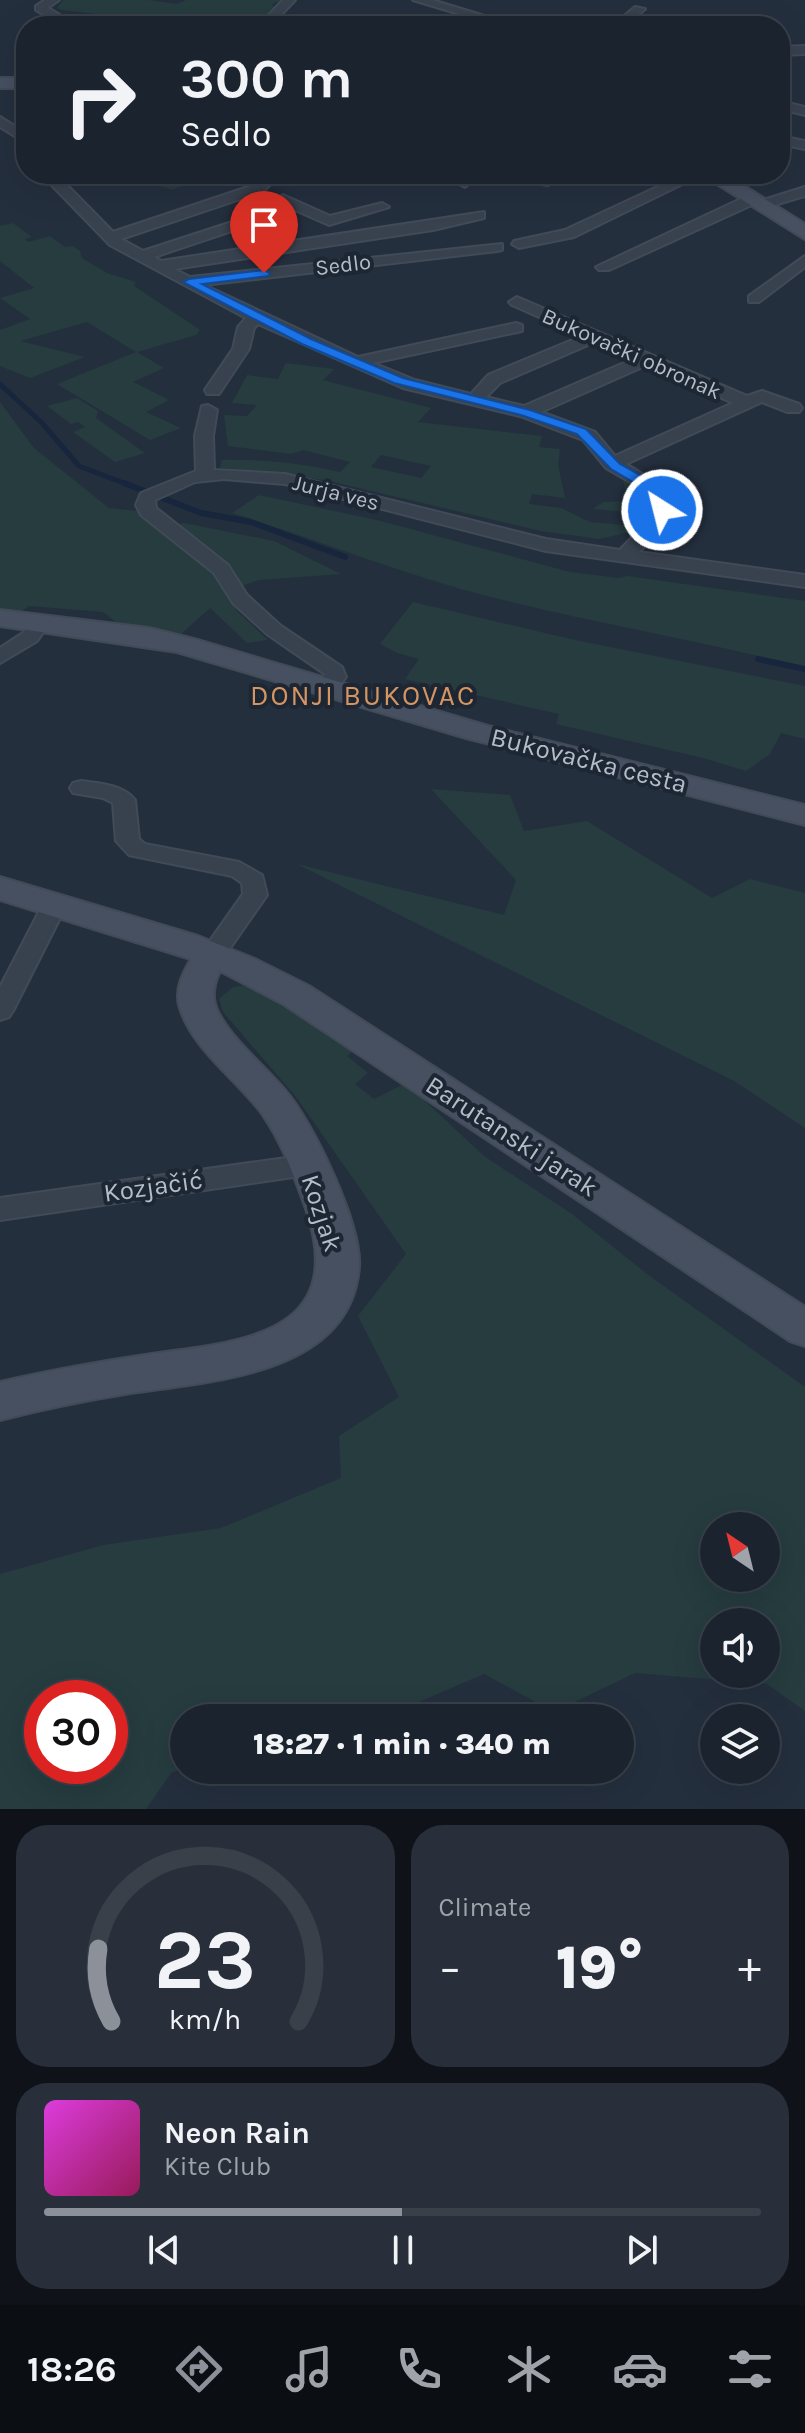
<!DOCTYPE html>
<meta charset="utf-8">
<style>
body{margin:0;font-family:Karla,sans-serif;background:#282f3a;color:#f1f3f6;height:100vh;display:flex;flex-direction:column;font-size:30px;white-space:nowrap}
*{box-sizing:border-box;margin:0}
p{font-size:26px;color:#a0a4aa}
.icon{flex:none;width:44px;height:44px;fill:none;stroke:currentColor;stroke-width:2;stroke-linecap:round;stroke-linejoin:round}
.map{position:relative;height:1809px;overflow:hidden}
.panel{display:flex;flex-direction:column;gap:16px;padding:16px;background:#0f1319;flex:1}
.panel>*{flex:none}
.guide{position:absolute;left:16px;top:16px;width:774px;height:168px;border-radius:32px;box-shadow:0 8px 32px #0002,0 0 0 2px #39404a;background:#1b232e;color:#f1f3f6;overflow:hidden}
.needle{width:52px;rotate:325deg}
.buttons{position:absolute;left:700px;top:1512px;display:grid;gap:16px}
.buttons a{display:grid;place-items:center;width:80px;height:80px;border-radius:50%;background:#1b232e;box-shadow:0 8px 32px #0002,0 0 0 2px #39404a;font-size:40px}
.speed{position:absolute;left:24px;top:1680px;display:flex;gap:16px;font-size:40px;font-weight:700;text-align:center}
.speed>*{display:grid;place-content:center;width:104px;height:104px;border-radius:50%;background:#1b232e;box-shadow:0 8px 32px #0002,0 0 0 2px #39404a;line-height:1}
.speed .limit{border:12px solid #d22;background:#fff;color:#111}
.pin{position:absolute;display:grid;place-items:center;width:68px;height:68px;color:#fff;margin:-82px -34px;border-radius:50% 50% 50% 0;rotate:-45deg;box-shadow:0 0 8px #0007}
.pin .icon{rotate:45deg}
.me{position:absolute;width:88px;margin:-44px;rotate:324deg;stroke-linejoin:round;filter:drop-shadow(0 0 6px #0008)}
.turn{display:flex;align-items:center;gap:28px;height:168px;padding:0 32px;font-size:36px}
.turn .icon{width:104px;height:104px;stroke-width:2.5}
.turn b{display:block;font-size:56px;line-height:68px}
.big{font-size:60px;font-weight:800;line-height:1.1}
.panel .card{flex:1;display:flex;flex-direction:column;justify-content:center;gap:12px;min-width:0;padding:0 28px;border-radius:32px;background:#282f3a}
.panel .dial{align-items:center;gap:0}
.dial svg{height:208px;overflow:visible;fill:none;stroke:#39404a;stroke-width:7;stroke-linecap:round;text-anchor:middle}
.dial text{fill:#f1f3f6;stroke:none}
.song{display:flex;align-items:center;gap:24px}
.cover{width:96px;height:96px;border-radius:12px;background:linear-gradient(135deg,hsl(300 70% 55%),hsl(330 70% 35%))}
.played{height:8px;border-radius:4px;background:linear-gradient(90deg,#8c9099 50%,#39404a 50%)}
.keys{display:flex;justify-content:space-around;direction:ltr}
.heat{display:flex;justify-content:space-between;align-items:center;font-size:44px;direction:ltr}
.panel .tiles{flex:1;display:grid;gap:16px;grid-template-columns:1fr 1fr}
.card:last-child{grid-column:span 2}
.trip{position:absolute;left:170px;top:1704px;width:464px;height:80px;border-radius:40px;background:#1b232e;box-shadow:0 8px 32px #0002,0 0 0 2px #39404a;font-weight:800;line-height:80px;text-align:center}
.tab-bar{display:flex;height:128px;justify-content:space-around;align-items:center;background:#0b0e12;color:#a0a4aa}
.tab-bar .icon{width:56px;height:56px}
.tab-bar .current{color:#8c9099}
.tab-bar b{font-size:36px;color:#f1f3f6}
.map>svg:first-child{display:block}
.green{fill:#263c3f;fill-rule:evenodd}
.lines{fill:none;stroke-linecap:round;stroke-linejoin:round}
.stream-far1{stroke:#17263c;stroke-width:5}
.stream{stroke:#17263c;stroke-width:6}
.street-casing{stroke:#414a57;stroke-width:4}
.secondary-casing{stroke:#414a57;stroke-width:4}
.street{fill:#38414e;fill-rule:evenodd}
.secondary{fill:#465061;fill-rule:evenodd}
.route{fill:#1a73e8;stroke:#114b97;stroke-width:2}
.labels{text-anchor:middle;stroke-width:8;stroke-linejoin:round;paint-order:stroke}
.far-street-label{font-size:22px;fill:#b4bcc9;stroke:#1d2633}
.street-label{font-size:26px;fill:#b4bcc9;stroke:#1d2633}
.neighbourhood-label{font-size:28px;letter-spacing:2px;fill:#d59563;stroke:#1d2633}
</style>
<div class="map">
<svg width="805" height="1809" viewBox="0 0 805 1809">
<rect width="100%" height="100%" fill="#242f3e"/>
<path class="green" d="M 63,0 L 150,0 L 177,4 L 186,0 L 281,0 L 271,5 L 283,10 L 270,23 L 280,26 L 204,26 L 61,10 L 57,8 Z
M 153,174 L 213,174 L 172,190 L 140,180 Z
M 13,223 L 32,237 L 25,239 L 28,242 L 50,236 L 65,247 L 73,246 L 80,251 L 82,258 L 107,273 L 136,282 L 134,286 L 200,330 L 196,335 L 137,352 L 164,368 L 133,382 L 169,400 L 146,412 L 181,428 L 150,440 L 57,384 L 136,352 L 87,322 L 20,341 L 85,357 L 30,378 L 0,366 L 0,330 L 30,319 L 0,298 L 34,288 L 0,261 L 0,226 Z
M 286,363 L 334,369 L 323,380 L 431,408 L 418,422 L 542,436 L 539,447 L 560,449 L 558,465 L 565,498 L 532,494 L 529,504 L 561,508 L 590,522 L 626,525 L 628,512 L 593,509 L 603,502 L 628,501 L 622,476 L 642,487 L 649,509 L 635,531 L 599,539 L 541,531 L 329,481 L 281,473 L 220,468 L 222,460 C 263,459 300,463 340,472 L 350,462 L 303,450 L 292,454 L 228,446 L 224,415 L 247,416 L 257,405 L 232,403 L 247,375 L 278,379 ZM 381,455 L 431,466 L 421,478 L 371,467 Z
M 77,398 L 98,411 L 96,418 L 145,453 L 115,462 L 73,432 L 85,427 L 78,422 L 71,424 L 47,406 Z
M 0,402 L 34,448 L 109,508 L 138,511 L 212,569 L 237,611 L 268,640 L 247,643 L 210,608 L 181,634 L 116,622 L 103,612 L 29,606 L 17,614 L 0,609 Z
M 259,495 L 381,521 L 570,572 L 619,578 L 628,576 L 805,601 L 805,667 C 701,641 595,623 491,597 C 403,575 319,540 232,513 Z
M 184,523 L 274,541 L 341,574 L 259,580 L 242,586 L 225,564 L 175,525 Z
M 413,602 L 575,640 L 805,686 L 805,739 L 781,733 L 770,754 L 746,771 L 703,758 L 556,724 L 559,714 L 405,679 L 419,659 L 397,653 L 380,644 Z
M 431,789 L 510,795 L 524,831 L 587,821 L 712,898 L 750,879 L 805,893 L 805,1128 L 734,1081 L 297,864 L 504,915 L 516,880 Z
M 248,985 L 354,1050 L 347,1056 L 368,1073 L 355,1084 L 374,1099 L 406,1083 L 484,1156 L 572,1214 L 647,1274 L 805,1387 L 805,1711 L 767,1684 L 635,1673 L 554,1712 L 484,1674 L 382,1718 L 184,1718 L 184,1769 L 172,1772 L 146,1809 L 0,1809 L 0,1574 L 103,1545 L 221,1528 L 341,1478 L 339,1436 L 399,1397 L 358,1316 L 406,1254 L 296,1097 L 223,1012 L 219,999 L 233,987 ZM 714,1526 L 766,1526 L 766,1578 L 714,1578 ZM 714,1622 L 766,1622 L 766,1674 L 714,1674 ZM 42,1698 L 110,1698 L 110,1766 L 42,1766 Z"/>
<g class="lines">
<path class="stream-far1" d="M 0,384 L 42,423 L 79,466 L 129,485"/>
<path class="stream" d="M 124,483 L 201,513 L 251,522 L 345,557
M 758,659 L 805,669"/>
<defs>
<path id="street" d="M 45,0 L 59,0 L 48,8 L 78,26 L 64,26 L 36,10 L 36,6 Z
M 283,0 L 295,0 L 277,19 L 269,19 L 269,15 Z
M 413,0 L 432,0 L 518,26 L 499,26 Z
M 635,7 L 645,9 L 625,26 L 612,26 Z
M 805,46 L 805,54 L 780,55 L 780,47 Z
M 780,101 L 805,107 L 805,115 L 780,109 Z
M 0,117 L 26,133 L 26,143 L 0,127 Z
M 780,136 L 805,141 L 805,149 L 780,144 Z
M 41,174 L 56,174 L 113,232 L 254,185 L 265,174 L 280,174 L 264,191 L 121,239 L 143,251 L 284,205 L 276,199 L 283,195 L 330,216 L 382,203 L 389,207 L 329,225 L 295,210 L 154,257 L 161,261 L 484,212 L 484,218 L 433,230 L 174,269 L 190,277 L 502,244 L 502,250 L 497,251 L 204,285 L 358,357 L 516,323 L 522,325 L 522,331 L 373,363 L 415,380 L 471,394 L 488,375 L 582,336 L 512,305 L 509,302 L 517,297 L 747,396 L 762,391 L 799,404 L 802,408 L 799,412 L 787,412 L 762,402 L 626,464 C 680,496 684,506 639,552 L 805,575 L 805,587 L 546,551 L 285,484 L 224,479 L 195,482 L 155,500 L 156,508 L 228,565 L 247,595 L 281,626 L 342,667 L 346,677 L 334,691 L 320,691 L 317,687 L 325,674 L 267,634 L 233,603 L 214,573 L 141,515 L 136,505 L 141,493 L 196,471 L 195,436 L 202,406 L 208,405 L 217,410 L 213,436 L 214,470 L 285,474 L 546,539 L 620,550 L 646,523 L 653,510 L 652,502 L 646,491 L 606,468 L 583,440 L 520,416 L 403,388 L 258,324 L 254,328 L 249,349 L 219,394 L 207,394 L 205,390 L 233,349 L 238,327 L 246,318 L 110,245 ZM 595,342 L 633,359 L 524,406 L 486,397 L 500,383 ZM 647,365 L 733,403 L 615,456 L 595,432 L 541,412 Z
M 466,174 C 487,174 538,169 555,181 L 548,185 L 478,176 L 465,187 L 458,183 Z
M 685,174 L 703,174 L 574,237 L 519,248 L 512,244 L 514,241 L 565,230 Z
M 805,187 L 805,196 L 761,209 L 756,208 L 756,203 L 609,270 L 599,270 L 596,267 L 747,196 L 757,196 L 757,202 Z
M 805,256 L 805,267 L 759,302 L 749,302 L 749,296 Z
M 38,619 L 48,625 L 37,641 L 0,663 L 0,648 L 23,633 L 31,621 Z
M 81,781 C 100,784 122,784 135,800 L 139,839 L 145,844 L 239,862 L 262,875 L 267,895 L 221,961 L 212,963 L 203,961 L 200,955 L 243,894 L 242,883 L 232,876 L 129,855 L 116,841 L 113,803 L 103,798 L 73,793 L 70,788 L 73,783 Z
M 53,900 L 62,902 L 65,908 L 13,1011 L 9,1017 L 0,1020 L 0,987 L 41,908 L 44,902 Z
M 307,1155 L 317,1158 L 321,1165 L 317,1172 L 307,1175 L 0,1220 L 0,1198 Z"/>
<path id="secondary" d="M 0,78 L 26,78 L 26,88 L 0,88 Z
M 701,174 L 725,174 L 805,224 L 805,239 Z
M 0,610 L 149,628 L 194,639 L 488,726 L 805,805 L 805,825 L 466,738 L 177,652 L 0,626 Z
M 0,877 L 198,936 L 255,959 L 309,986 L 805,1307 L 805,1346 L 790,1341 L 283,1004 L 220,971 C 213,985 211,998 218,1012 C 233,1041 264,1065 285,1090 C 313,1122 362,1225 359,1267 C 351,1375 211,1381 131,1393 C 87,1400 43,1409 0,1420 L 0,1382 C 57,1369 115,1359 173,1351 C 270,1339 346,1319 304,1203 C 293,1173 281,1141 263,1115 C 237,1079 191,1049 179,1005 C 175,988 183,973 191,959 L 0,900 Z"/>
</defs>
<use href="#street" class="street-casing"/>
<use href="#secondary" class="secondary-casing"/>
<use href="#street" class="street"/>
<use href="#secondary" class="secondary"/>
</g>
<path class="route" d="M 264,270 L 270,273 L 268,276 L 202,284 L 311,339 L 403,378 L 530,410 L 586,429 L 620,464 L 658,485 L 666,497 L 669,510 L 657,513 L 648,491 L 611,469 L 577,434 L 521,415 L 394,383 L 302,344 L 183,282 L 189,279 Z"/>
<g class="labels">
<g class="far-street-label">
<text transform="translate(343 264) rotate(-7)" y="8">Sedlo</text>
<text transform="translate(632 353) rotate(24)" y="8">Bukovački obronak</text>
<text transform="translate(336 492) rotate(14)" y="8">Jurja ves</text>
</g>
<g class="street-label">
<text transform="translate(589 760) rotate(14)" y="9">Bukovačka cesta</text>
<text transform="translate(512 1136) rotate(33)" y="9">Barutanski jarak</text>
<text transform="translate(153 1186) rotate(-8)" y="9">Kozjačić</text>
<text transform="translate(322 1213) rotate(72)" y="9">Kozjak</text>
</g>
<g class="neighbourhood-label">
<text x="363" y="705">DONJI BUKOVAC</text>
</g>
</g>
</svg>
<div class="buttons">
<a><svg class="needle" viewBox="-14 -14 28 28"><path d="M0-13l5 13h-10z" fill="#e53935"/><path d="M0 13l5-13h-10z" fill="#a0a4aa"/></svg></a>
<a><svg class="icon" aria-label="sound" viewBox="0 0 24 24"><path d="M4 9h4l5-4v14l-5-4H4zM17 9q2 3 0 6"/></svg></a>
<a><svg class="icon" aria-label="layers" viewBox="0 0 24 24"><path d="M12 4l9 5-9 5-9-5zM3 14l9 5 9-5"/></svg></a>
</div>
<div class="speed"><div class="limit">30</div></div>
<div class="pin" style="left:264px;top:273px;background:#d93025"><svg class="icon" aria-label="arrive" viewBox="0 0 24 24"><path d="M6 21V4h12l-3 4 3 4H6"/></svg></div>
<svg class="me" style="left:662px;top:510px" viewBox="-20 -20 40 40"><circle r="17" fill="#1a73e8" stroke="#fff" stroke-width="3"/><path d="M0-11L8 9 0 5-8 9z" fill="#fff"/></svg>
<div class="trip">18:27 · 1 min · 340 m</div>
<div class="guide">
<div class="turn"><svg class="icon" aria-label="right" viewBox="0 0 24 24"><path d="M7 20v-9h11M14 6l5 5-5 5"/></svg><div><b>300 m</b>Sedlo</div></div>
</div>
</div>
<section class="panel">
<div class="tiles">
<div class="card dial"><svg viewBox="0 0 100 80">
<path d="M14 69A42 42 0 1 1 86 69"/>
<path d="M14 69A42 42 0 0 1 9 41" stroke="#8c9099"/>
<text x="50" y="56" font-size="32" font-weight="700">23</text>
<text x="50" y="72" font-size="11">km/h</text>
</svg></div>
<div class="card"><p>Climate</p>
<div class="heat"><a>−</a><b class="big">19°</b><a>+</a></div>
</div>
<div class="card">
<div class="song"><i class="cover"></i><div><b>Neon Rain</b><p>Kite Club</p></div></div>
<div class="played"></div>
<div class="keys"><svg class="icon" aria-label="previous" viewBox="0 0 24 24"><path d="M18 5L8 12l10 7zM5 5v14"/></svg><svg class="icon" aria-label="pause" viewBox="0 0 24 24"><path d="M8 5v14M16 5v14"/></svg><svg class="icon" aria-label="next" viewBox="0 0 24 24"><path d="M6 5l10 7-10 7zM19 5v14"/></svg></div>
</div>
</div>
</section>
<nav class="tab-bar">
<b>18:26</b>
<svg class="icon current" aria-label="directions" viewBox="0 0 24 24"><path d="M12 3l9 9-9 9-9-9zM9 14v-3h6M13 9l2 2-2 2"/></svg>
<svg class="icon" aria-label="music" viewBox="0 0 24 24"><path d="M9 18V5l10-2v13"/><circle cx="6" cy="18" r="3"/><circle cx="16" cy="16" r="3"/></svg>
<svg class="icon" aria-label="phone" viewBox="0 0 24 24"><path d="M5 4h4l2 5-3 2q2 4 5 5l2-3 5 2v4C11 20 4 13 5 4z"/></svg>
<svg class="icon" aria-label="climate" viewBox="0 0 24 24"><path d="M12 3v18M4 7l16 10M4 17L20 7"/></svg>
<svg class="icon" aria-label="car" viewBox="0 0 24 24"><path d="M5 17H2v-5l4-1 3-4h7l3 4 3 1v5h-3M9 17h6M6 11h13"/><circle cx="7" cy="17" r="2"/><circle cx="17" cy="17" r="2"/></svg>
<svg class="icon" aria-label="filters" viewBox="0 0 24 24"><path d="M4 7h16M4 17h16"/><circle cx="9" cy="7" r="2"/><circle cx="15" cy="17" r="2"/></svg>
</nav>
